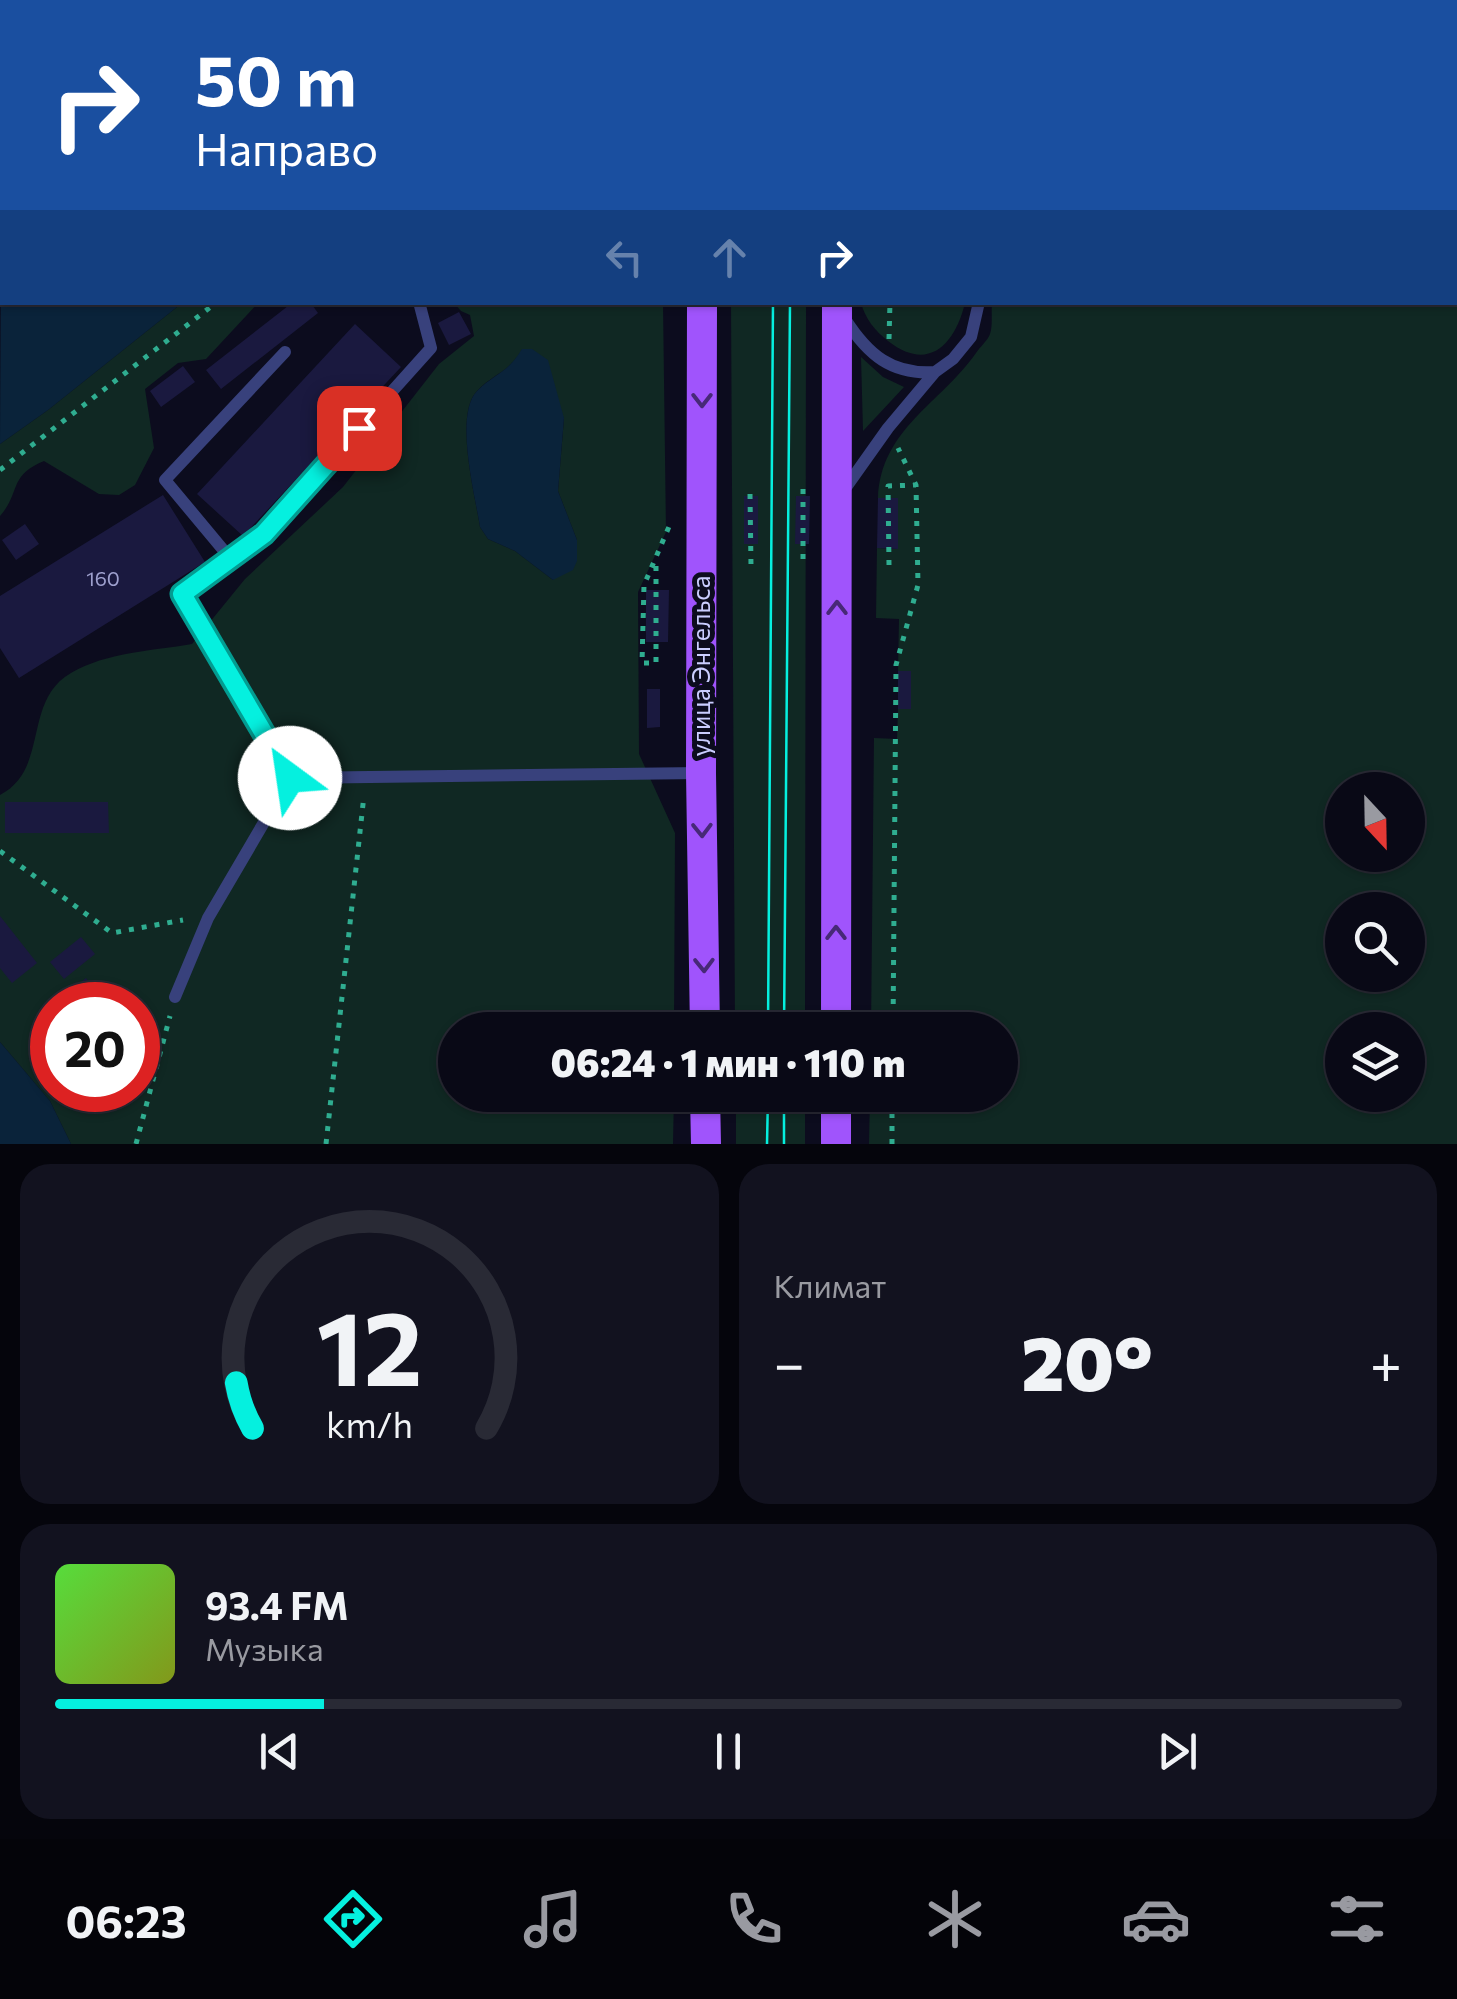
<!DOCTYPE html>
<html lang="ru">
<meta charset="utf-8">
<style>
body{margin:0;font-family:Commissioner,sans-serif;background:#12121f;color:#f1f3f6;height:100vh;display:flex;flex-direction:column;font-size:38px;white-space:nowrap}
*{box-sizing:border-box;margin:0}
p{font-size:32px;color:#999aa1}
.icon{flex:none;width:55px;height:55px;fill:none;stroke:currentColor;stroke-width:2;stroke-linecap:round;stroke-linejoin:round}
.map{position:relative;height:1144px;overflow:hidden}
.sheet{display:flex;flex-direction:column;gap:20px;padding:20px;background:#05050c;flex:1}
.sheet>*{flex:none}
.banner{position:absolute;left:0px;top:0px;width:1458px;height:305px;box-shadow:0 2px 8px #0004,0 0 0 2px #292a35;background:#1a4fa0;color:#fff;overflow:hidden}
.needle{width:65px;rotate:158deg}
.buttons{position:absolute;left:1325px;top:772px;display:grid;gap:20px}
.buttons a{display:grid;place-items:center;width:100px;height:100px;border-radius:50%;background:#090916;box-shadow:0 2px 8px #0004,0 0 0 2px #292a35;font-size:50px}
.speed{position:absolute;left:30px;top:982px;display:flex;gap:20px;font-size:50px;font-weight:700;text-align:center}
.speed>*{display:grid;place-content:center;width:130px;height:130px;border-radius:50%;background:#090916;box-shadow:0 2px 8px #0004,0 0 0 2px #292a35;line-height:1}
.speed .limit{border:15px solid #d22;background:#fff;color:#111}
.pin{position:absolute;display:grid;place-items:center;width:85px;height:85px;color:#fff;margin:-42px;border-radius:20px;box-shadow:0 5px 15px #0006}
.me{position:absolute;width:110px;margin:-55px;rotate:329deg;stroke-linejoin:round;filter:drop-shadow(0 0 8px #0008)}
.turn{display:flex;align-items:center;gap:35px;height:210px;padding:0 30px;font-size:45px}
.turn .icon{width:130px;height:130px;stroke-width:2.5}
.turn b{display:block;font-size:70px;line-height:85px}
.lanes{display:flex;align-items:center;height:95px;padding:0 30px;background:#0003;justify-content:center;gap:50px;direction:ltr}
.lanes .off{opacity:.35}
.big{font-size:75px;font-weight:800;line-height:1.1}
.sheet .tile{flex:1;display:flex;flex-direction:column;justify-content:center;gap:15px;min-width:0;padding:0 35px;border-radius:30px;background:#12121f}
.sheet .dial{align-items:center;gap:0}
.dial svg{height:260px;overflow:visible;fill:none;stroke:#292a35;stroke-width:7;stroke-linecap:round;text-anchor:middle}
.dial text{fill:#f1f3f6;stroke:none}
.song{display:flex;align-items:center;gap:30px}
.cover{width:120px;height:120px;border-radius:15px;background:linear-gradient(135deg,hsl(110 70% 55%),hsl(70 70% 35%))}
.played{height:10px;border-radius:5px;background:linear-gradient(90deg,#05f0df 20%,#292a35 20%)}
.keys{display:flex;justify-content:space-around;direction:ltr}
.heat{display:flex;justify-content:space-between;align-items:center;font-size:55px;direction:ltr}
.sheet .tiles{flex:1;display:grid;gap:20px;grid-template-columns:1fr 1fr}
.tile:last-child{grid-column:span 2}
.trip{position:absolute;left:438px;top:1012px;width:580px;height:100px;border-radius:50px;background:#090916;box-shadow:0 2px 8px #0004,0 0 0 2px #292a35;font-weight:800;line-height:100px;text-align:center}
.tabs{display:flex;height:160px;justify-content:space-around;align-items:center;background:#040409;color:#999aa1}
.tabs .icon{width:70px;height:70px}
.tabs .on{color:#05f0df}
.tabs b{font-size:45px;color:#f1f3f6}
.map>svg:first-child{display:block}
.green{fill:#102823;fill-rule:evenodd}
.water{fill:#0a233a}
.building{fill:#1a193f}
.lines{fill:none;stroke-linecap:round;stroke-linejoin:round}
.path{stroke:#2fad90;stroke-width:5;stroke-dasharray:5 8;stroke-linecap:butt}
.lane{stroke:#38417c;stroke-width:12}
.primary{stroke:#a054fc;stroke-width:30}
.tram{stroke:#05f0df;stroke-width:2.5}
.oneway{stroke:#472977}
.route-casing{stroke:#039c91;stroke-width:25}
.route{stroke:#05f0df;stroke-width:18}
.labels{text-anchor:middle;stroke-width:10;stroke-linejoin:round;paint-order:stroke}
.number-label{font-size:20px;fill:#9ea0ce}
.street-label{font-size:25px;fill:#cacdfe;stroke:#0c0c1e}
</style>
<div class="map">
<svg width="1457" height="1144" viewBox="0 0 1457 1144">
<rect width="100%" height="100%" fill="#0c0c1e"/>
<path class="green" d="M 1009,0 L 1457,0 L 1457,1144 L 869,1144 L 870,1095 L 1000,1095 L 1000,1030 L 871,1030 L 874,738 L 897,739 L 898,709 L 911,709 L 911,672 L 898,671 L 899,619 L 876,618 L 877,548 L 897,549 L 898,498 L 878,498 C 881,429 940,404 976,353 C 980,347 988,340 990,334 C 993,325 991,312 992,303 L 1455,302 L 1455,2 ZM 1342,790 L 1408,790 L 1408,855 L 1342,855 ZM 1342,910 L 1408,910 L 1408,975 L 1342,975 ZM 1342,1030 L 1408,1030 L 1408,1095 L 1342,1095 Z
M 182,303 L 258,303 L 206,359 L 178,363 L 145,389 L 154,448 L 135,485 L 119,495 L 99,494 L 44,461 C 8,476 21,492 0,516 L 0,444 L 48,410 Z
M 454,303 L 663,303 L 666,532 L 638,592 L 639,754 L 675,833 L 674,1030 L 455,1030 L 455,1095 L 674,1095 L 673,1144 L 71,1144 L 50,1101 L 0,1042 L 0,795 C 50,769 22,701 71,673 C 107,652 152,651 192,644 L 245,579 L 343,487 L 439,364 L 474,336 L 470,315 L 461,311 ZM 522,350 L 564,418 L 558,491 L 577,540 L 553,580 L 515,551 L 488,539 L 480,527 C 475,495 454,415 477,391 C 494,373 507,374 522,350 ZM 52,1005 L 138,1005 L 138,1090 L 52,1090 Z
M 731,303 L 806,303 L 805,1030 L 735,1030 Z
M 861,303 L 861,302 L 965,303 C 955,344 929,373 888,341 C 875,331 865,318 861,303 Z
M 861,357 L 883,377 L 904,387 L 863,431 Z
M 736,1095 L 805,1095 L 805,1144 L 736,1144 Z"/>
<path class="water" d="M 74,0 L 479,0 L 74,2 Z
M 2,72 L 2,302 L 182,303 L 48,410 L 0,444 Z
M 522,349 L 532,349 L 548,360 L 564,418 L 558,491 L 577,540 L 577,561 L 573,570 L 553,580 L 515,551 L 488,539 L 480,527 C 475,495 454,415 477,391 C 495,373 507,374 522,349 Z
M 0,1042 L 50,1101 L 71,1144 L 0,1144 Z"/>
<path class="building" d="M 286,302 L 310,302 L 318,313 L 221,389 L 206,370 L 288,306 Z
M 459,312 L 471,334 L 449,345 L 438,323 Z
M 355,324 L 401,367 L 243,536 L 197,494 Z
M 183,366 L 195,382 L 161,407 L 150,391 Z
M 163,495 L 205,562 L 19,678 L 0,648 L 0,596 Z
M 744,496 L 758,496 L 758,544 L 744,544 Z
M 796,496 L 810,496 L 809,544 L 795,544 Z
M 878,498 L 898,498 L 898,549 L 877,548 Z
M 25,524 L 39,544 L 16,560 L 2,540 Z
M 646,590 L 669,590 L 668,642 L 646,642 Z
M 898,671 L 911,671 L 911,709 L 898,709 Z
M 647,689 L 660,689 L 660,727 L 647,728 Z
M 5,802 L 108,802 L 109,833 L 5,833 Z
M 0,916 L 37,963 L 12,983 L 0,968 Z
M 81,937 L 95,954 L 64,979 L 50,962 Z
M 86,978 L 97,992 L 81,1005 L 53,1005 Z
M 52,1049 L 52,1078 L 50,1080 L 36,1062 Z"/>
<g class="lines">
<path class="path" d="M 874,0 L 874,2
M 978,0 L 978,2
M 1134,0 L 1134,2
M 561,2 L 564,0
M 1455,186 L 1457,189
M 889,339 L 890,302
M 0,470 L 217,302
M 803,489 L 803,565
M 750,494 L 751,566
M 889,565 L 888,486 L 916,485
M 656,566 L 656,663 L 642,663 L 644,585 L 671,522
M 0,851 L 112,933 L 183,920
M 893,1030 L 896,665 L 918,585 L 916,485 L 898,448
M 136,1144 L 170,1016
M 326,1144 L 364,795
M 892,1144 L 892,1095"/>
<path class="lane" d="M 845,319 C 868,355 892,375 935,372
M 844,490 L 888,428 L 935,372 L 953,359 L 971,337 L 979,302
M 230,558 L 165,480 L 285,352
M 290,778 L 181,595 L 264,534 L 431,348 L 419,302
M 175,997 L 208,918 L 290,778 L 701,773"/>
<path class="primary" d="M 703,0 L 703,2
M 833,0 L 833,2
M 702,302 L 701,773 L 705,1030
M 836,1030 L 837,302
M 705,1095 L 706,1144
M 836,1144 L 836,1095"/>
<path class="tram" d="M 775,2 L 775,0
M 792,2 L 792,0
M 768,1030 L 773,302
M 784,1030 L 790,302
M 767,1144 L 768,1095
M 784,1144 L 784,1095"/>
</g>
<defs><path id="oneway-chevron" d="M-2-3.5L2.5 0L-2 3.5" fill="none" stroke-width="1.6" stroke-linecap="round" stroke-linejoin="round" transform="scale(2.5)"/></defs>
<g class="oneway">
<use href="#oneway-chevron" transform="translate(702 400) rotate(90)"/>
<use href="#oneway-chevron" transform="translate(837 608) rotate(-90)"/>
<use href="#oneway-chevron" transform="translate(702 830) rotate(89)"/>
<use href="#oneway-chevron" transform="translate(836 933) rotate(-90)"/>
<use href="#oneway-chevron" transform="translate(704 965) rotate(89)"/>
</g>
<g class="lines">
<defs>
<path id="route" d="M 290,778 L 182,594 L 264,534 L 359,428"/>
</defs>
<use href="#route" class="route-casing"/>
<use href="#route" class="route"/>
</g>
<g class="labels">
<g class="number-label">
<text x="103" y="586">160</text>
</g>
<g class="street-label">
<text transform="translate(701 666) rotate(-90)" y="9">улица Энгельса</text>
</g>
</g>
</svg>
<div class="buttons">
<a><svg class="needle" viewBox="-14 -14 28 28"><path d="M0-13l5 13h-10z" fill="#e53935"/><path d="M0 13l5-13h-10z" fill="#999aa1"/></svg></a>
<a><svg class="icon" aria-label="search" viewBox="0 0 24 24"><circle cx="10" cy="10" r="6"/><path d="M15 15l6 6"/></svg></a>
<a><svg class="icon" aria-label="layers" viewBox="0 0 24 24"><path d="M12 4l9 5-9 5-9-5zM3 14l9 5 9-5"/></svg></a>
</div>
<div class="speed"><div class="limit">20</div></div>
<div class="pin" style="left:359px;top:428px;background:#d93025"><svg class="icon" aria-label="arrive" viewBox="0 0 24 24"><path d="M6 21V4h12l-3 4 3 4H6"/></svg></div>
<svg class="me" style="left:290px;top:778px" viewBox="-20 -20 40 40"><circle r="19" fill="#fff"/><path d="M0-13L10 11 0 6-10 11z" fill="#05f0df"/></svg>
<div class="trip">06:24 · 1 мин · 110 m</div>
<div class="banner">
<div class="turn"><svg class="icon" aria-label="right" viewBox="0 0 24 24"><path d="M7 20v-9h11M14 6l5 5-5 5"/></svg><div><b>50 m</b>Направо</div></div>
<div class="lanes"><svg class="icon off" aria-label="left" viewBox="0 0 24 24"><path d="M17 20v-9H6M10 6l-5 5 5 5"/></svg><svg class="icon off" aria-label="ahead" viewBox="0 0 24 24"><path d="M12 20V5M6 11l6-6 6 6"/></svg><svg class="icon" aria-label="right" viewBox="0 0 24 24"><path d="M7 20v-9h11M14 6l5 5-5 5"/></svg></div>
</div>
</div>
<section class="sheet">
<div class="tiles">
<div class="tile dial"><svg viewBox="0 0 100 80">
<path d="M14 69A42 42 0 1 1 86 69"/>
<path d="M14 69A42 42 0 0 1 9 55" stroke="#05f0df"/>
<text x="50" y="56" font-size="32" font-weight="700">12</text>
<text x="50" y="72" font-size="11">km/h</text>
</svg></div>
<div class="tile"><p>Климат</p>
<div class="heat"><a>−</a><b class="big">20°</b><a>+</a></div>
</div>
<div class="tile">
<div class="song"><i class="cover"></i><div><b>93.4 FM</b><p>Музыка</p></div></div>
<div class="played"></div>
<div class="keys"><svg class="icon" aria-label="previous" viewBox="0 0 24 24"><path d="M18 5L8 12l10 7zM5 5v14"/></svg><svg class="icon" aria-label="pause" viewBox="0 0 24 24"><path d="M8 5v14M16 5v14"/></svg><svg class="icon" aria-label="next" viewBox="0 0 24 24"><path d="M6 5l10 7-10 7zM19 5v14"/></svg></div>
</div>
</div>
</section>
<nav class="tabs">
<b>06:23</b>
<svg class="icon on" aria-label="directions" viewBox="0 0 24 24"><path d="M12 3l9 9-9 9-9-9zM9 14v-3h6M13 9l2 2-2 2"/></svg>
<svg class="icon" aria-label="music" viewBox="0 0 24 24"><path d="M9 18V5l10-2v13"/><circle cx="6" cy="18" r="3"/><circle cx="16" cy="16" r="3"/></svg>
<svg class="icon" aria-label="phone" viewBox="0 0 24 24"><path d="M5 4h4l2 5-3 2q2 4 5 5l2-3 5 2v4C11 20 4 13 5 4z"/></svg>
<svg class="icon" aria-label="climate" viewBox="0 0 24 24"><path d="M12 3v18M4 7l16 10M4 17L20 7"/></svg>
<svg class="icon" aria-label="car" viewBox="0 0 24 24"><path d="M5 17H2v-5l4-1 3-4h7l3 4 3 1v5h-3M9 17h6M6 11h13"/><circle cx="7" cy="17" r="2"/><circle cx="17" cy="17" r="2"/></svg>
<svg class="icon" aria-label="filters" viewBox="0 0 24 24"><path d="M4 7h16M4 17h16"/><circle cx="9" cy="7" r="2"/><circle cx="15" cy="17" r="2"/></svg>
</nav>
